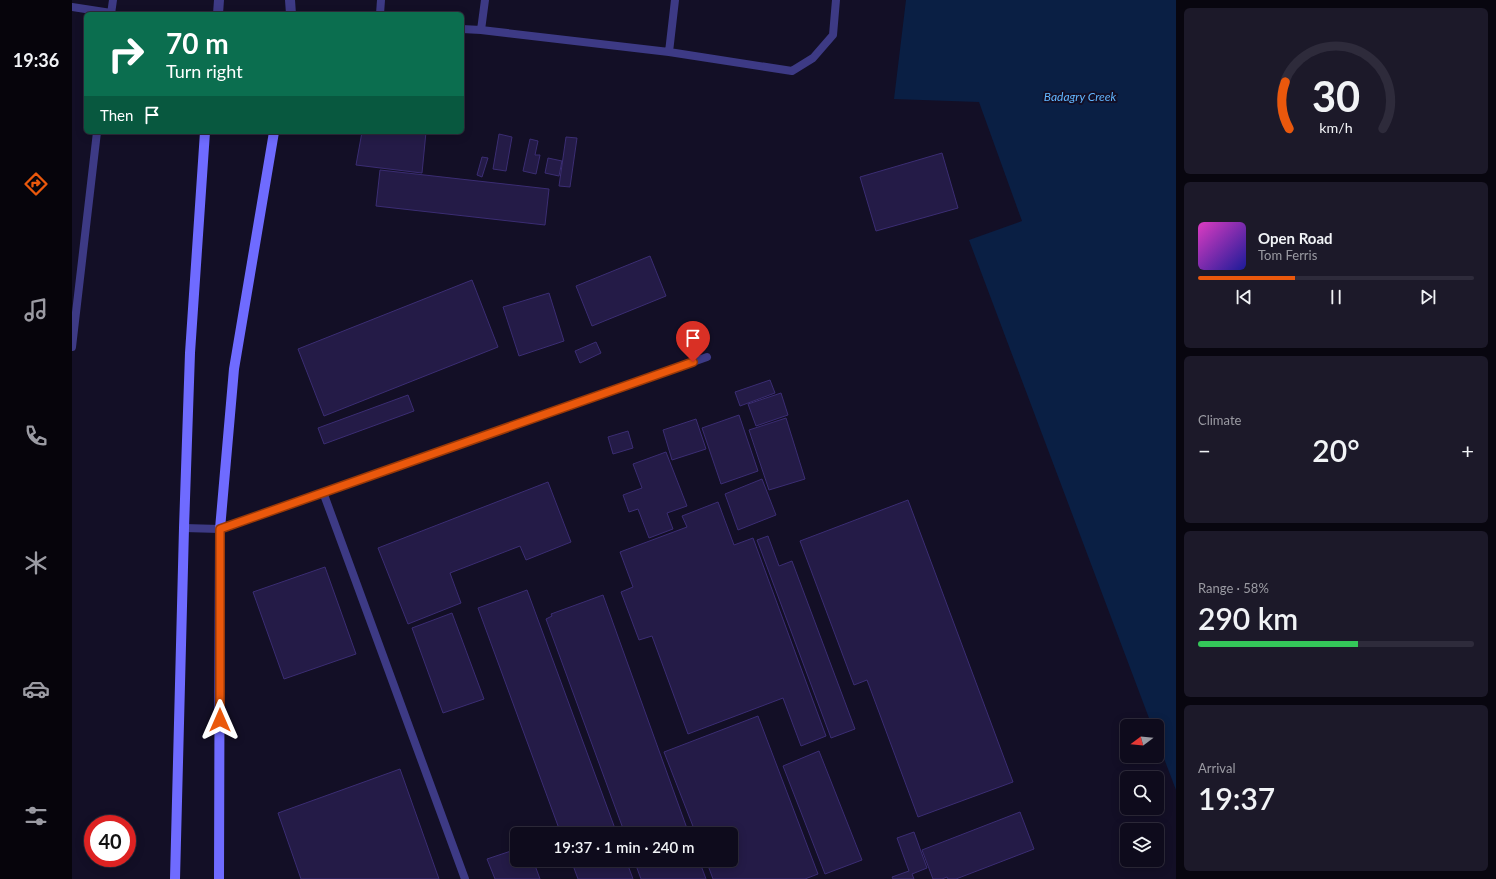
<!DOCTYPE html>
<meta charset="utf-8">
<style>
body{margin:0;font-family:Lato,sans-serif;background:#1c1929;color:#f1f3f6;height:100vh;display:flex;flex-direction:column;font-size:15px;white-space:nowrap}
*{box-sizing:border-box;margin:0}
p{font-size:13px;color:#9b9ba3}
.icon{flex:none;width:22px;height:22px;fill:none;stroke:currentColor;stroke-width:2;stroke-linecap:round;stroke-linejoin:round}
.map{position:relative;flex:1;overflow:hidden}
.panel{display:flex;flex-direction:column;gap:8px;padding:8px;background:#08060f;width:320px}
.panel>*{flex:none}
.top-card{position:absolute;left:12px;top:12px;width:380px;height:122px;border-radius:6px;box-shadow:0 2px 10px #0003,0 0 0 1px #2e2b3b;background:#0b6e4f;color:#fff;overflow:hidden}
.needle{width:26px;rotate:254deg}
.controls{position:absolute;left:1048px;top:719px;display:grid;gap:8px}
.controls a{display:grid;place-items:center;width:44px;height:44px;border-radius:6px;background:#0e0b1c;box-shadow:0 2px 10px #0003,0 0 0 1px #2e2b3b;font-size:20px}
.speed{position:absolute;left:12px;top:815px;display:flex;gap:8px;font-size:20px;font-weight:700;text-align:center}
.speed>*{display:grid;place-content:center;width:52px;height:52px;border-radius:50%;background:#0e0b1c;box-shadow:0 2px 10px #0003,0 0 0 1px #2e2b3b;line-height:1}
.speed .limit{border:6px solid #d22;background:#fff;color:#111}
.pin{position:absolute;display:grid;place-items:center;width:34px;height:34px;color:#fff;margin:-41px -17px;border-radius:50% 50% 50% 0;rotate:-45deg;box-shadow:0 0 4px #0007}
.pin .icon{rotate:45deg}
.me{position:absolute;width:44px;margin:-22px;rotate:0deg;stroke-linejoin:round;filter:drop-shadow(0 0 3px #0008)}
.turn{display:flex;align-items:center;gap:14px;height:84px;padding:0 16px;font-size:18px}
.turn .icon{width:52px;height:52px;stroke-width:2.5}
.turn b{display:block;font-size:28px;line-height:34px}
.then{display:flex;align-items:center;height:38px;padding:0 16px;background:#0003;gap:8px;font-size:15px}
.big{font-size:30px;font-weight:600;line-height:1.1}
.panel .card{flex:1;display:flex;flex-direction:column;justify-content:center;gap:6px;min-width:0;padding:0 14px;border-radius:6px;background:#1c1929}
.panel .dial{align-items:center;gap:0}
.dial svg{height:104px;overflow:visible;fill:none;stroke:#2e2b3b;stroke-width:7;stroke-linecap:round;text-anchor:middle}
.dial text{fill:#f1f3f6;stroke:none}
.song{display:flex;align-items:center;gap:12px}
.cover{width:48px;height:48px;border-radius:6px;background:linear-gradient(135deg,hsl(310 70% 55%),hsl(240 70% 35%))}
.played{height:4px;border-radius:2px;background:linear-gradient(90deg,#ea580c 35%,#2e2b3b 35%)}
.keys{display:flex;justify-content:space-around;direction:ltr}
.heat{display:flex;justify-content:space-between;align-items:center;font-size:22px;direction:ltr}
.charge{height:6px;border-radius:3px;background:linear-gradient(90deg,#34c759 58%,#2e2b3b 0)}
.trip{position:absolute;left:438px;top:827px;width:228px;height:40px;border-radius:6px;background:#0e0b1c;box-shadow:0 2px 10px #0003,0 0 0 1px #2e2b3b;font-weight:600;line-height:40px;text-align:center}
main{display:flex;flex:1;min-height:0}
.dock{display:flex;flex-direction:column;width:72px;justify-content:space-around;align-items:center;background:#06040b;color:#9b9ba3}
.dock .icon{width:28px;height:28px}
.dock .current{color:#ea580c}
.dock b{font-size:18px;color:#f1f3f6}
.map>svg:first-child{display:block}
.water{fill:#0a1f44}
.building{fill:#241b47;stroke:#3b2d73}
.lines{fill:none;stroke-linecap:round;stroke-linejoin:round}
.lane{stroke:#3d3a85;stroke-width:8}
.street{stroke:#3d3a85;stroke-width:10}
.secondary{stroke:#6f6bff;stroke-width:10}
.route-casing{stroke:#983908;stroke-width:10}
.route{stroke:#ea580c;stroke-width:7}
.labels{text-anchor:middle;stroke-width:4;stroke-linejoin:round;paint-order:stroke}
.water-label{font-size:12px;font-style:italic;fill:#62b6ff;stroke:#130f26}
</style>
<main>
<nav class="dock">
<b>19:36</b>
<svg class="icon current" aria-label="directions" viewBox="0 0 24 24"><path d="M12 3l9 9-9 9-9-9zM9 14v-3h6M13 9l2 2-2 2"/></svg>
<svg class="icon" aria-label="music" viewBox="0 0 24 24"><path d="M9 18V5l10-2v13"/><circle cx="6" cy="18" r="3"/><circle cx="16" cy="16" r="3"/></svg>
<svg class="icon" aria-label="phone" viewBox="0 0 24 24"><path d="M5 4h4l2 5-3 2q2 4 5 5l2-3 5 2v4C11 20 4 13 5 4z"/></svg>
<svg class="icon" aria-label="climate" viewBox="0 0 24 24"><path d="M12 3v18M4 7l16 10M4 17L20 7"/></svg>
<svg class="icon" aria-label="car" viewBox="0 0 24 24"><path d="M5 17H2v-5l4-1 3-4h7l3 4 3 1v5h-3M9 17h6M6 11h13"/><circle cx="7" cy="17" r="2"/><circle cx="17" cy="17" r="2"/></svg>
<svg class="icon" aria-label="filters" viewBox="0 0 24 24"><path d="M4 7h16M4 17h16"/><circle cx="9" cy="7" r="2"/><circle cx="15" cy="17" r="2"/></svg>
</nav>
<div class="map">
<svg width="1104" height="879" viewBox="0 0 1104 879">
<rect width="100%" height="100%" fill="#130f26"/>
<path class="water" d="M 834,0 L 1104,0 L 1104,790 L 1085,740 L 1085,726 L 1080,726 L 897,240 L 950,221 L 907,102 L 822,99 Z"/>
<path class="building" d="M 290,132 L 354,132 L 350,173 L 284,165 Z
M 427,134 L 440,137 L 434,171 L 421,169 Z
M 494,137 L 505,138 L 498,187 L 487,186 Z
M 458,139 L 466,141 L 463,155 L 468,155 L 464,174 L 451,171 Z
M 870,153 L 886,208 L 804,231 L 788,177 Z
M 410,157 L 416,158 L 410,177 L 405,175 Z
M 476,158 L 490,161 L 487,176 L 473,173 Z
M 308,170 L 477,189 L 473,225 L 304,206 Z
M 578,256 L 594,296 L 520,326 L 504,286 Z
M 400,280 L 426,347 L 252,416 L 226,349 Z
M 477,293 L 492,341 L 447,356 L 431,307 Z
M 524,342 L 529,353 L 508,363 L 503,351 Z
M 698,380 L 703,393 L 668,406 L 663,392 Z
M 709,393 L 716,415 L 684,426 L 676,404 Z
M 336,395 L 342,411 L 252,444 L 246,428 Z
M 667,415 L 686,471 L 649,484 L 630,428 Z
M 714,418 L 733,479 L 697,490 L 677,430 Z
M 624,419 L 634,449 L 600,460 L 591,430 Z
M 556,431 L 561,448 L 541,454 L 536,437 Z
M 594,452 L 615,506 L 595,513 L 601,529 L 577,538 L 566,509 L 557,512 L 551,495 L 570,488 L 561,464 Z
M 690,479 L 704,515 L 666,530 L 653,494 Z
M 476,482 L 499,542 L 454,560 L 448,546 L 378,573 L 389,603 L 336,624 L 306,548 Z
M 836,500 L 941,782 L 846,817 L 795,680 L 782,685 L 728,541 Z
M 646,502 L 662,545 L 681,538 L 754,736 L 729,746 L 711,698 L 616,734 L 580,636 L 567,640 L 549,592 L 561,587 L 548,552 L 615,527 L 610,516 Z
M 696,536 L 707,566 L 720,561 L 783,729 L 759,738 L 685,540 Z
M 253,567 L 284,654 L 212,679 L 181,592 Z
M 455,590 L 545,834 L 489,834 L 406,608 Z
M 531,595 L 617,834 L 553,834 L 474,619 L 480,616 L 479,614 Z
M 380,613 L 412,699 L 371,713 L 340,628 Z
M 686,716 L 746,874 L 733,879 L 641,879 L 634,860 L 659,860 L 659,834 L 624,834 L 592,752 Z
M 747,751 L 790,860 L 753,874 L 711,766 Z
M 328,769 L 367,879 L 229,879 L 206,813 Z
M 948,812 L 962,849 L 884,879 L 876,879 L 875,877 L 870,879 L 861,879 L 850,850 Z
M 842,832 L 855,868 L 840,874 L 842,879 L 821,879 L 820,877 L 837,871 L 825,838 Z
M 445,849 L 445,860 L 461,860 L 468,879 L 423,879 L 415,859 Z
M 499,860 L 554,860 L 561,879 L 506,879 Z
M 562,860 L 627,860 L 634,879 L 569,879 Z"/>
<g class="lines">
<path class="lane" d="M 0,7 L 39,13
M 39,14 L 41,0
M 308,14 L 309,0
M 390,29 L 409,30 L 597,52 L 720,71 L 741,58 L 761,35 L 764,0
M 409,30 L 413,0
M 597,52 L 603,0
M 0,347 L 25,132
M 251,492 L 393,879
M 112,528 L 148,529 L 635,357"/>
<path class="street" d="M 218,0 L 219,14
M 146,14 L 147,0"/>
<path class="secondary" d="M 103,879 L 112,528 L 118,353 L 133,132
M 147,879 L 148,529 L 162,369 L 202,132"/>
</g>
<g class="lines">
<defs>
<path id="route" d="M 148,720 L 148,529 L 621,362"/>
</defs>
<use href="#route" class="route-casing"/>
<use href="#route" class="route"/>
</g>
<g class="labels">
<g class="water-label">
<text x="1008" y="101">Badagry Creek</text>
</g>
</g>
</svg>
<div class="controls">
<a><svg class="needle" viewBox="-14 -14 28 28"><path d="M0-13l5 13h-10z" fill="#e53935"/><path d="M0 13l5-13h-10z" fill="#9b9ba3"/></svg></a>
<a><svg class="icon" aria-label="search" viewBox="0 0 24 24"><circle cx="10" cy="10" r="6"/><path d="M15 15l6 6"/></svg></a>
<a><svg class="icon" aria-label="layers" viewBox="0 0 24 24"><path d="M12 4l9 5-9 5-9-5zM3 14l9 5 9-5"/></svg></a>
</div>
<div class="speed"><div class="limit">40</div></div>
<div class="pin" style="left:621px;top:362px;background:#d93025"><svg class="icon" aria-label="arrive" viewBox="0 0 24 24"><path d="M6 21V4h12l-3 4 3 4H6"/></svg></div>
<svg class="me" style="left:148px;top:720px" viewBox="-20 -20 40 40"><path d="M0-17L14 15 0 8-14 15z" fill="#ea580c" stroke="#fff" stroke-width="4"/></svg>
<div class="trip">19:37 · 1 min · 240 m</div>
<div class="top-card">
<div class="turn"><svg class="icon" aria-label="right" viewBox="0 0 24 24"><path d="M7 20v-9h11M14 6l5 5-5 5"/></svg><div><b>70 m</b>Turn right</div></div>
<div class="then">Then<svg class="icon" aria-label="arrive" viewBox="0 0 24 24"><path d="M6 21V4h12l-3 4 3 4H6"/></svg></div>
</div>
</div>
<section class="panel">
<div class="card dial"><svg viewBox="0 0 100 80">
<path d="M14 69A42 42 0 1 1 86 69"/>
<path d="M14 69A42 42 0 0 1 11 33" stroke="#ea580c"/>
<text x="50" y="56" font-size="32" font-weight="700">30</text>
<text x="50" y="72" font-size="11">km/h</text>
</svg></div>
<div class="card">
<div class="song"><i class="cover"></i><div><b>Open Road</b><p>Tom Ferris</p></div></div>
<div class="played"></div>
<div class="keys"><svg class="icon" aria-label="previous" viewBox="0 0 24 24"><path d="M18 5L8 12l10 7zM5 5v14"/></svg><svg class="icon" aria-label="pause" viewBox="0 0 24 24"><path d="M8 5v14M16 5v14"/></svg><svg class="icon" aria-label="next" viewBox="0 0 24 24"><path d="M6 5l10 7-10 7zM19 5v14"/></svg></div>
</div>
<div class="card"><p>Climate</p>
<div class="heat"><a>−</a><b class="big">20°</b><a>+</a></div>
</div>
<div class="card"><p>Range · 58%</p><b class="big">290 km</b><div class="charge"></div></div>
<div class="card"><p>Arrival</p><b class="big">19:37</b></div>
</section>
</main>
